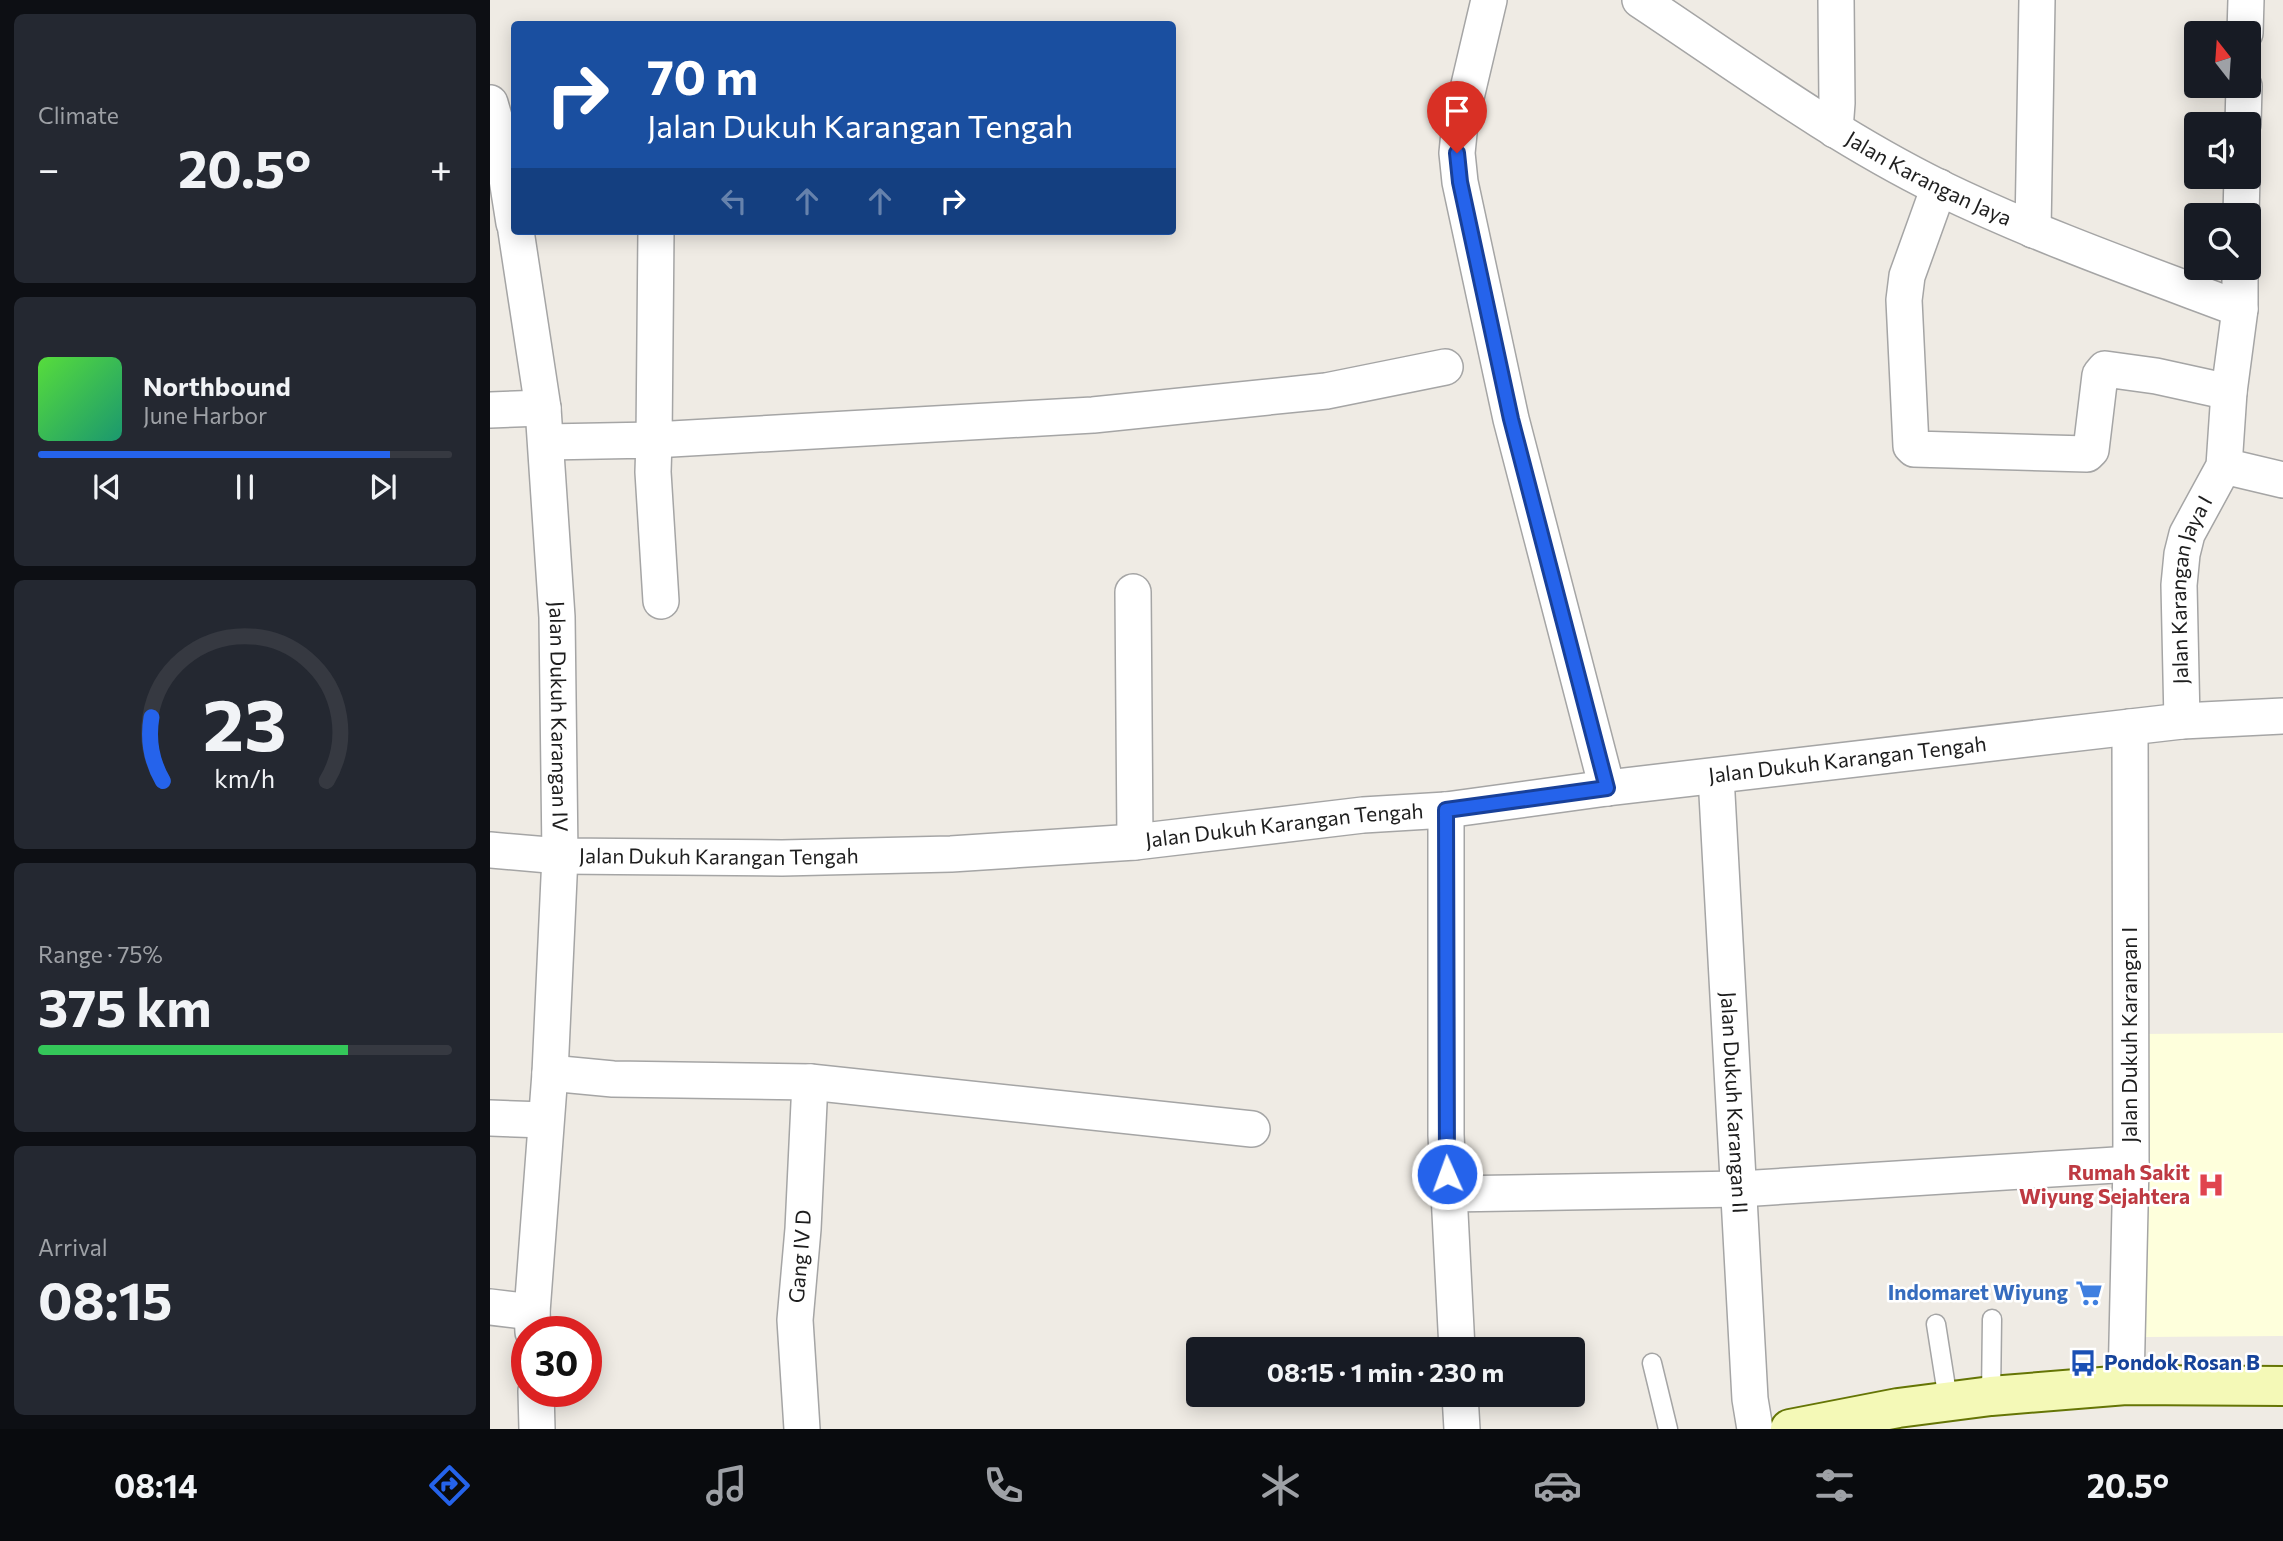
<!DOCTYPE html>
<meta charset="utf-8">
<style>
body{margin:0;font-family:Commissioner,sans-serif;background:#242831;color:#f1f3f6;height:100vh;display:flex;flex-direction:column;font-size:26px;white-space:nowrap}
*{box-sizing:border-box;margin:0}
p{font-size:23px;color:#9ea1a6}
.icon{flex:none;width:38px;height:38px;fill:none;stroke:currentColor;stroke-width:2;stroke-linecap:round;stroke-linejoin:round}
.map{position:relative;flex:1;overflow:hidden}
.details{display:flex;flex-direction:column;gap:14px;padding:14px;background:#0d0f14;width:490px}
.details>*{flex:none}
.hud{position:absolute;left:21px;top:21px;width:665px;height:214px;border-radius:7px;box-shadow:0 4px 18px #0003;background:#1a4fa0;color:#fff;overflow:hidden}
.needle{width:46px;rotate:343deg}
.fabs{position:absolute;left:1694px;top:21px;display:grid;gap:14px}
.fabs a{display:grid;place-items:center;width:77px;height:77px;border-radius:7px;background:#171b24;box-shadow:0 4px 18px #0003;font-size:35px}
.speed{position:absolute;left:21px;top:1316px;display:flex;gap:14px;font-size:35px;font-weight:700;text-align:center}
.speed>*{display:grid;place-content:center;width:91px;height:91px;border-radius:50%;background:#171b24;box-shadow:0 4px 18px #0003;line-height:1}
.speed .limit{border:10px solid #d22;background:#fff;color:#111}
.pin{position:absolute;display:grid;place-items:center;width:60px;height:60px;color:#fff;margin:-72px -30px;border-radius:50% 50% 50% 0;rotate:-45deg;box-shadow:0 0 7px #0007}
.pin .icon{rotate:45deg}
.me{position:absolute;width:77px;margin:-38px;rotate:358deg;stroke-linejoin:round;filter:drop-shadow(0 0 5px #0008)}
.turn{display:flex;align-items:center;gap:24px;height:147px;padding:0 21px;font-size:32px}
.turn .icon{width:91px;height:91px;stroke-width:2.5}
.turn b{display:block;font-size:49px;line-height:60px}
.lanes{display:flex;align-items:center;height:66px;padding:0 21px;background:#0003;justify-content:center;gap:35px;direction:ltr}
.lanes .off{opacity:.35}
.big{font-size:52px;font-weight:700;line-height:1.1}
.details .widget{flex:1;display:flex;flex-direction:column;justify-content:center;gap:10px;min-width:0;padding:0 24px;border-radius:10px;background:#242831}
.details .dial{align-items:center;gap:0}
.dial svg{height:182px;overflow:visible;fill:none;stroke:#363941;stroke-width:7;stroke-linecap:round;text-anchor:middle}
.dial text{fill:#f1f3f6;stroke:none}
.song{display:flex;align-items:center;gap:21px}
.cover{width:84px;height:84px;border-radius:10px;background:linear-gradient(135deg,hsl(110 70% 55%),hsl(160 70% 35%))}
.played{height:7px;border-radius:4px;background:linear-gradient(90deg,#2563eb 85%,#363941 85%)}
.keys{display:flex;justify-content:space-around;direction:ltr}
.heat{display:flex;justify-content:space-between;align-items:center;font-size:38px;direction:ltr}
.charge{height:10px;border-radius:5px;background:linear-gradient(90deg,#34c759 75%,#363941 0)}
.trip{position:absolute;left:696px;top:1337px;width:399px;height:70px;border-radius:7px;background:#171b24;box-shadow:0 4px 18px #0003;font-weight:700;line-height:70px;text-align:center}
.tab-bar{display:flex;height:112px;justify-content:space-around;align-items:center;background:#090b0e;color:#9ea1a6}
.tab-bar .icon{width:49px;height:49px}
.tab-bar .current{color:#2563eb}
.tab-bar b{font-size:32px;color:#f1f3f6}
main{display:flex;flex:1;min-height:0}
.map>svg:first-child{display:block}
.education{fill:#feffdc}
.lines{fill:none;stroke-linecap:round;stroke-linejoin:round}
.service-casing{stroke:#a5a5a5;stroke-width:21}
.minor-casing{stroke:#a5a5a5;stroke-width:38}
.secondary-casing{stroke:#657505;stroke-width:42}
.service{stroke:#fff;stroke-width:18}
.minor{stroke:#fff;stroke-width:35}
.secondary{stroke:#f4f9b7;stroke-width:38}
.route-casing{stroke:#184099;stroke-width:18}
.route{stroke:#2563eb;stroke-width:12}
.labels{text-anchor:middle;stroke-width:5;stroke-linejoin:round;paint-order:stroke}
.street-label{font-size:21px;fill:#1e1e1e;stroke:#fff}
.health-label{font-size:21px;font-weight:bold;fill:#be3a42;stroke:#fff;text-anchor:end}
.shop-label{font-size:21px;font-weight:bold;fill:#366cbe;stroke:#fff;text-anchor:end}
.transit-label{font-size:21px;font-weight:bold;fill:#164399;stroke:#fff;text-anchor:start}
</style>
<main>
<section class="details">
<div class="widget"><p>Climate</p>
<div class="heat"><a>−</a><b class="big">20.5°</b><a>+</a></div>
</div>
<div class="widget">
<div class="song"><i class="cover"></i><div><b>Northbound</b><p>June Harbor</p></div></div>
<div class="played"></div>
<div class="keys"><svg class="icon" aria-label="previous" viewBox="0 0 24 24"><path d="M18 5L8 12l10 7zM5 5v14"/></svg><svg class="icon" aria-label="pause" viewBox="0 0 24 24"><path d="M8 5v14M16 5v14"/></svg><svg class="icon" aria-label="next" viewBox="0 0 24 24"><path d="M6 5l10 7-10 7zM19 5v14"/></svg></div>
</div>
<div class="widget dial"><svg viewBox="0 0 100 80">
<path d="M14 69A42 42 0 1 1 86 69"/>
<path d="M14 69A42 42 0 0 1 9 41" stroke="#2563eb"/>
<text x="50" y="56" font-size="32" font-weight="700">23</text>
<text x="50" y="72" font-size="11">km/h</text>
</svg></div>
<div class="widget"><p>Range · 75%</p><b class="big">375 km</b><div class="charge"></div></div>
<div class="widget"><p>Arrival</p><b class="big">08:15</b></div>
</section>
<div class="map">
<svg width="1793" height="1429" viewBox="0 0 1793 1429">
<rect width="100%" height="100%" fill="#efebe4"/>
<path class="education" d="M 1793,1033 L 1793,1336 L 1655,1337 L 1645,1034 Z"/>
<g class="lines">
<defs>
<path id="service" d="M 1446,1324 L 1458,1400
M 1162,1363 L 1178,1429
M 1501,1396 L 1502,1319"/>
<g id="minor">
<path d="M 999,0 L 970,123 L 967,153 L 970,182 L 1021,419 L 1117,788"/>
<path id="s1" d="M 1150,0 C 1248,65 1344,136 1450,188 C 1547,235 1649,271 1750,309"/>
<path d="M 1755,33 L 1756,0"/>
<path d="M 0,103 L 11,141 L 24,223"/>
<path d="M 1753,124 L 1754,86"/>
<path d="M 1345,130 L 1347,103 L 1346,0"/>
<path d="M 1449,187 L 1417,276 L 1414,300 L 1421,446 L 1424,449 L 1597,454 L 1601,450 L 1610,375 L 1615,369 L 1666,376 L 1739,392"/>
<path d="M 1751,215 L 1752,177"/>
<path d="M 1543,230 L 1547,0"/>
<path id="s2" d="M 26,231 L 53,408 L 67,617 L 70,856 L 60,1073 L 42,1312 L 43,1332"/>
<path d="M 166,231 L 164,440 L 603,415 L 836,391 L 955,367"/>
<path d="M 0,410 L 53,408"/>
<path d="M 56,442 L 164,440 L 163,472 L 171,601"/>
<path d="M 1734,466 L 1793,480"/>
<path d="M 643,592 L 645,842"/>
<path id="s3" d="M 1692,721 L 1689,585 L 1692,554 L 1697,534 L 1734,466 L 1739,392 L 1750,309 L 1750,268"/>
<path id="s4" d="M 1226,776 L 1260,1399 L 1265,1429"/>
<path d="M 956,810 L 956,1135 L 967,1349"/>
<path id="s5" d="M 0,850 L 70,856 L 292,858 L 461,854 L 645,842 L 873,815 L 956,810 L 1117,788 L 1692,721 L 1793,716"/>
<path d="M 60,1073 L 123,1079 L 320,1082 L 762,1129"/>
<path d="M 0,1118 L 55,1120"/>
<path d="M 958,1194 L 1250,1189 L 1641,1164"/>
<path d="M 0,1307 L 42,1312"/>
<path d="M 1636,1385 L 1641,1164 L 1640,727"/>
<path d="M 46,1391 L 47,1429"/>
<path d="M 970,1395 L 972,1429"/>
<path id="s6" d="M 312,1429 L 305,1320 L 313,1229 L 320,1082"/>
</g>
<path id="secondary" d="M 1300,1429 L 1408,1408 L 1501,1396 L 1636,1385 L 1793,1386"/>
</defs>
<use href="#service" class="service-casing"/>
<use href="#minor" class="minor-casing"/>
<use href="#secondary" class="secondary-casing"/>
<use href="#service" class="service"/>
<use href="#minor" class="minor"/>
<use href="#secondary" class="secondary"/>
</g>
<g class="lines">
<defs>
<path id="route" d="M 957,1174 L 956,810 L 1117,788 L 1021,419 L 970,182 L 967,153"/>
</defs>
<use href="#route" class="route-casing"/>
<use href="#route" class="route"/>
</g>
<defs>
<symbol id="hospital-bare" viewBox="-9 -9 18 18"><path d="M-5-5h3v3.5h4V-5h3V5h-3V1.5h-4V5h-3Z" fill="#e0444e" stroke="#fff" stroke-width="2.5" paint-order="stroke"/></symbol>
<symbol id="supermarket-bare" viewBox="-9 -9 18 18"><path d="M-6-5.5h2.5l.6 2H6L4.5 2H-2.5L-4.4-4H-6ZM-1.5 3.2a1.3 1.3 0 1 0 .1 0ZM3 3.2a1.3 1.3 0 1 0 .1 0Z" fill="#3f7fe0" stroke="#fff" stroke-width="2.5" paint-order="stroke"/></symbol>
<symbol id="bus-bare" viewBox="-9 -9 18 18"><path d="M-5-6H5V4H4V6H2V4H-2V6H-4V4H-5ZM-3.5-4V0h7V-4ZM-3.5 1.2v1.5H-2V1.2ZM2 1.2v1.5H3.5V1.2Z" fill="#1a4fb4" stroke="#fff" stroke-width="2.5" paint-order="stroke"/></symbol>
</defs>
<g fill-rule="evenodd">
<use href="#hospital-bare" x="1702" y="1166" width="38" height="38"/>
<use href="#supermarket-bare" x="1580" y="1274" width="38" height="38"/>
<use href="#bus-bare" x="1574" y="1344" width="38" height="38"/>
</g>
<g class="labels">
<g class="street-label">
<text dy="7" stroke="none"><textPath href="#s1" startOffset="340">Jalan Karangan Jaya</textPath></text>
<text dy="7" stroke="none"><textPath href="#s3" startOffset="133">Jalan Karangan Jaya I</textPath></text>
<text dy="7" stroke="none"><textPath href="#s2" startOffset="488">Jalan Dukuh Karangan IV</textPath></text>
<text dy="7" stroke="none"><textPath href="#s5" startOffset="1363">Jalan Dukuh Karangan Tengah</textPath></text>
<text dy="7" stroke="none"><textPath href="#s5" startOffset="796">Jalan Dukuh Karangan Tengah</textPath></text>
<text dy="7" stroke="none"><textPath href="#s5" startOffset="229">Jalan Dukuh Karangan Tengah</textPath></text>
<text transform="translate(1640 1035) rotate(-90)" y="7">Jalan Dukuh Karangan I</text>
<text dy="7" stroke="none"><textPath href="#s4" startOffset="327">Jalan Dukuh Karangan II</textPath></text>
<text dy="7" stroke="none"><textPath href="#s6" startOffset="173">Gang IV D</textPath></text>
</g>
<g class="health-label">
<text x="1700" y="1180">Rumah Sakit<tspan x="1700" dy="24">Wiyung Sejahtera</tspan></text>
</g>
<g class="shop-label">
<text x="1578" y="1300">Indomaret Wiyung</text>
</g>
<g class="transit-label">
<text x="1614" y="1370">Pondok Rosan B</text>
</g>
</g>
</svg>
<div class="fabs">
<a><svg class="needle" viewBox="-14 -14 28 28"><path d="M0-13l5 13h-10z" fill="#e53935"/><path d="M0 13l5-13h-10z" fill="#9ea1a6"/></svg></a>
<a><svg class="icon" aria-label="sound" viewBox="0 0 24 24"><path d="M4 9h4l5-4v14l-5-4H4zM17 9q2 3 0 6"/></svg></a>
<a><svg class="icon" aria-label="search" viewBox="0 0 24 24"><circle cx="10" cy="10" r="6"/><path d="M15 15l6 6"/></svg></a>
</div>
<div class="speed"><div class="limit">30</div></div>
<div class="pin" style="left:967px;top:153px;background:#d93025"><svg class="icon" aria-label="arrive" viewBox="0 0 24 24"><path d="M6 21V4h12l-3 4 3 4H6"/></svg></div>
<svg class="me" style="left:957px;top:1174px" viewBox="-20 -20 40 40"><circle r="17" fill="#2563eb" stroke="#fff" stroke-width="3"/><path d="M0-11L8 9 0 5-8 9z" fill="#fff"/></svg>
<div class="trip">08:15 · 1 min · 230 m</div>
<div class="hud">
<div class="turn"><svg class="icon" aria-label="right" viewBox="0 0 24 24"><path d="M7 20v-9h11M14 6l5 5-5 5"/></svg><div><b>70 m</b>Jalan Dukuh Karangan Tengah</div></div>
<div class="lanes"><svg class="icon off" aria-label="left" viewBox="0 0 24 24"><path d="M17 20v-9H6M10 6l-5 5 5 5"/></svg><svg class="icon off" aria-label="ahead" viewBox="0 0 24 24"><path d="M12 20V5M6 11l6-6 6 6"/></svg><svg class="icon off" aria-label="ahead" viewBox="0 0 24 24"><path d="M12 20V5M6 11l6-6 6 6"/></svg><svg class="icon" aria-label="right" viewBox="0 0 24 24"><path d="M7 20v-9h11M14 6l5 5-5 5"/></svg></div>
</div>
</div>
</main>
<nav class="tab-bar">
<b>08:14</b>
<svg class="icon current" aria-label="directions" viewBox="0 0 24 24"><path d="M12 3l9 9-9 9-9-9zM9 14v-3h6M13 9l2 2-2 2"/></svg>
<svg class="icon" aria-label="music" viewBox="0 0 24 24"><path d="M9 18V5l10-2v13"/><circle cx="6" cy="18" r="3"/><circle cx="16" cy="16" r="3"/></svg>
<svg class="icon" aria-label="phone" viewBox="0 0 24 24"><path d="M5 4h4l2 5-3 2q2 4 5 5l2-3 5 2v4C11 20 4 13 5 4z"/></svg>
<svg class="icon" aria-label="climate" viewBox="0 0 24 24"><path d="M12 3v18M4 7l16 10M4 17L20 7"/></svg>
<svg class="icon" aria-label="car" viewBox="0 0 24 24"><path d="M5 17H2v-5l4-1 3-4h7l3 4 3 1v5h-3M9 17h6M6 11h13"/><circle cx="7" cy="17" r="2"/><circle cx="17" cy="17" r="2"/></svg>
<svg class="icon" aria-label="filters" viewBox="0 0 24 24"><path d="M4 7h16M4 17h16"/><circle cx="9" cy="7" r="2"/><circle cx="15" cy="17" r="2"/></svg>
<b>20.5°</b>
</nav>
